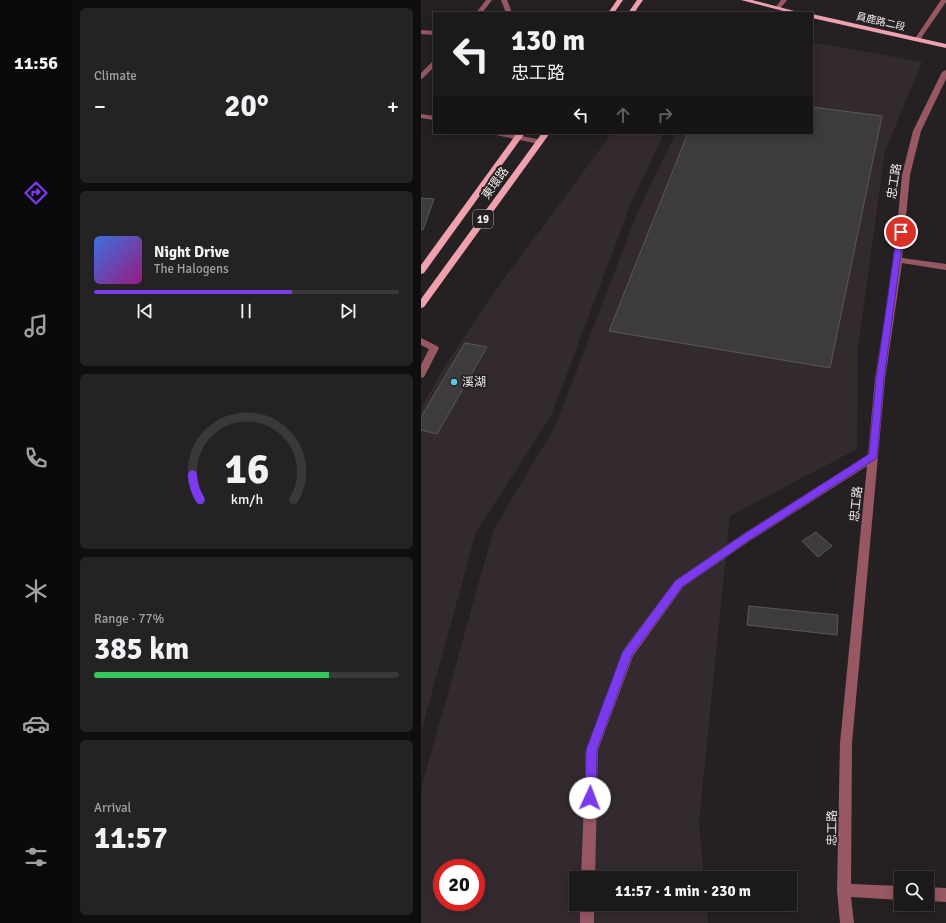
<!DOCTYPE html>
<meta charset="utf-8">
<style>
body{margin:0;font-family:Signika,"Noto Sans TC",sans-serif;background:#252223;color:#f1f3f6;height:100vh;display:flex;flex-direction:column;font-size:15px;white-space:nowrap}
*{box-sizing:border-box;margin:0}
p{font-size:13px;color:#a0a0a2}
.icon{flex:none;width:22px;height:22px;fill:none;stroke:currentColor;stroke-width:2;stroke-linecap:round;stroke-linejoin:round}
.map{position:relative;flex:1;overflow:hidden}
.details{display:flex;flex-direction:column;gap:8px;padding:8px;background:#0f0e0e;width:349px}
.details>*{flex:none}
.hud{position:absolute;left:12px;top:12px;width:380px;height:122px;border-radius:0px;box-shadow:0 2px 10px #0003,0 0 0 1px #3a3839;background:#1c191a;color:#f1f3f6;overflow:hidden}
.fabs{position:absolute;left:473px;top:871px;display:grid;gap:8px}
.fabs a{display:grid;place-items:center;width:40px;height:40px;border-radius:0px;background:#1c191a;box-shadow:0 2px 10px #0003,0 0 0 1px #3a3839;font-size:20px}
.speed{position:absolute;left:12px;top:859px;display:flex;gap:8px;font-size:20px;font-weight:700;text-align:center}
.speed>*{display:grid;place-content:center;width:52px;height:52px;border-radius:50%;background:#1c191a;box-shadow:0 2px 10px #0003,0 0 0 1px #3a3839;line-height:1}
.speed .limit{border:6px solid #d22;background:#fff;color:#111}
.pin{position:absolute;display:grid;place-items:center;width:34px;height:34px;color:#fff;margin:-17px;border:2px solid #fff;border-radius:50%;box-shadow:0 1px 4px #0007}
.me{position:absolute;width:44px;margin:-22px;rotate:2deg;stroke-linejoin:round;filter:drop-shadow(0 0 3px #0008)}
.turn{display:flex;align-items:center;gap:14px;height:84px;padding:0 12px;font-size:18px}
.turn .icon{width:52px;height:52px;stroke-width:2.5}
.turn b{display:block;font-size:28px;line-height:34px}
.lanes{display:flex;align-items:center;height:38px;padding:0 12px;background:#0003;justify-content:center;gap:20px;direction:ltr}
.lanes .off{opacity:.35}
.big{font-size:30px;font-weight:700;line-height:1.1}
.details .card{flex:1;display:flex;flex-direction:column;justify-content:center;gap:6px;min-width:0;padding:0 14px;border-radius:6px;background:#252223}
.details .dial{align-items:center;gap:0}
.dial svg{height:104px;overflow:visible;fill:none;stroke:#3a3839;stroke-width:7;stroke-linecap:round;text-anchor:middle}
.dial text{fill:#f1f3f6;stroke:none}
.song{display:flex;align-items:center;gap:12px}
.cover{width:48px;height:48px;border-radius:6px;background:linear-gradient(135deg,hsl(220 70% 55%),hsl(310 70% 35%))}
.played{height:4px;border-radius:2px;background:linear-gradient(90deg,#7c3aed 65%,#3a3839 65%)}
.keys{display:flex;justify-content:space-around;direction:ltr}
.heat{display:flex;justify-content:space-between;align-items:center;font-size:22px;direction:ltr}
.charge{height:6px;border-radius:3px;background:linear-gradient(90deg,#34c759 77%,#3a3839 0)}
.trip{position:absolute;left:148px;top:871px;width:228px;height:40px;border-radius:0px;background:#1c191a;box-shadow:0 2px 10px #0003,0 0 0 1px #3a3839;font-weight:700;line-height:40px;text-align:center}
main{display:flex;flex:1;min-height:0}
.dock{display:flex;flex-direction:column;width:72px;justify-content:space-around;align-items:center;background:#0b0a0a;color:#a0a0a2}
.dock .icon{width:28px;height:28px}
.dock .selected{color:#7c3aed}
.dock b{font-size:18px;color:#f1f3f6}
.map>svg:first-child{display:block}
.built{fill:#332a2f;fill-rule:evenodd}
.building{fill:#3e3b3f;stroke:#5a575b}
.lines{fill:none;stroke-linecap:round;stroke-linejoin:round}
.minor{fill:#985863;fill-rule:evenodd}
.major{fill:#f0a1ae;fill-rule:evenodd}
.route{fill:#7c3aed;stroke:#51269a}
.poi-dot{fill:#56c9e0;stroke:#252123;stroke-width:1.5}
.labels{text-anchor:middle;stroke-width:4;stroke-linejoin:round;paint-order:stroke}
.far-street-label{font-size:10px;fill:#eeebed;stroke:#252123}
.shield{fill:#252123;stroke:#b2aeb0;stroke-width:1}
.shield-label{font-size:11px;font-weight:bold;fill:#eeebed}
.street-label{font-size:12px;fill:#eeebed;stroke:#252123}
.poi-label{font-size:12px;fill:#eeebed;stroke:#252123;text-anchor:start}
</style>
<main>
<nav class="dock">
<b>11:56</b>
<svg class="icon selected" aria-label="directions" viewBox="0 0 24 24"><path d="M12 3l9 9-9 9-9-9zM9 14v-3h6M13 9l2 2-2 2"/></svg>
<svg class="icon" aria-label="music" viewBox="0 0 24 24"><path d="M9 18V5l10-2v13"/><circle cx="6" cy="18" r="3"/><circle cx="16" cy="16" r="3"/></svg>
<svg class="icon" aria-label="phone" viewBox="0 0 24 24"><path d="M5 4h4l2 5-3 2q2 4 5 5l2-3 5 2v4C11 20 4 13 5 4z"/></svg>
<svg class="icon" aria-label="climate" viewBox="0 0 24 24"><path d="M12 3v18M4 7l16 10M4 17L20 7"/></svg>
<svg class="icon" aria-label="car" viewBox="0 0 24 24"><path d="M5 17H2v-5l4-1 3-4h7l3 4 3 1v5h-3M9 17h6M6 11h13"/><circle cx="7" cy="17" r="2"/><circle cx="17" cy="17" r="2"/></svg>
<svg class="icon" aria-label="filters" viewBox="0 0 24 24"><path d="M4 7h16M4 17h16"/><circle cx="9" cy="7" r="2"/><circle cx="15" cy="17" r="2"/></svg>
</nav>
<section class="details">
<div class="card"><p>Climate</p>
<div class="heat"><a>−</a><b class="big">20°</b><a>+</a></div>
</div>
<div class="card">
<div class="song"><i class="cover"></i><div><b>Night Drive</b><p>The Halogens</p></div></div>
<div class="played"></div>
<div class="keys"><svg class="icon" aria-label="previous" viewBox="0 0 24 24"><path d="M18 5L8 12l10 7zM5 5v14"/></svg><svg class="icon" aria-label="pause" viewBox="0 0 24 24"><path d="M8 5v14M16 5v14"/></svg><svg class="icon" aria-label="next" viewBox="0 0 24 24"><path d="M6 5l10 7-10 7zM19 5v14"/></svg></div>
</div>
<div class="card dial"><svg viewBox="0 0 100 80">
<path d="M14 69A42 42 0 1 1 86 69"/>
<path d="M14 69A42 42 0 0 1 8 50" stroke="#7c3aed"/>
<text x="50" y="56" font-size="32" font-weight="700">16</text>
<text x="50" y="72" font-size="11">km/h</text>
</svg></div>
<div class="card"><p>Range · 77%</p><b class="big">385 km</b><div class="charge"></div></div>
<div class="card"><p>Arrival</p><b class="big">11:57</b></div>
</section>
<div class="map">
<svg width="525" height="923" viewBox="0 0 525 923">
<rect width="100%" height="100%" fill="#252123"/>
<path class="built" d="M 391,42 L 501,62 L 464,151 L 437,347 L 436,449 L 309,516 L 278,821 L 283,878 L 155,878 L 155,904 L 286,904 L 287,923 L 0,923 L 0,789 L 73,529 L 134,427 L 217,211 L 255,133 L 391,133 ZM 21,868 L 55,868 L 55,902 L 21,902 Z
M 191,133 L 243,133 L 210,203 L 130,416 L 55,532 L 0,732 L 0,408 L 26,363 L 72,294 Z"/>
<path class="building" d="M 391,107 L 461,116 L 409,368 L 188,331 L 267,133 L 391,133 Z
M 0,198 L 13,199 L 2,230 L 0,230 Z
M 44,343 L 66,347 L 16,434 L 0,430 L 0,417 Z
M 395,532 L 411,546 L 397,557 L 381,541 Z
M 328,606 L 417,615 L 416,635 L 326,625 Z"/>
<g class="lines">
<path class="minor" d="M 65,0 L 71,0 L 61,13 L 55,13 Z
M 80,0 L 86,0 L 91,13 L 85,13 Z
M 360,0 L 366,0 L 359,9 L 355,9 L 354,8 Z
M 520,0 L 525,0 L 525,2 L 498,41 L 494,41 L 493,40 Z
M 0,30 L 13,31 L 13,35 L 0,34 Z
M 13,61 L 13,67 L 2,78 L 0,79 L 0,73 L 11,62 Z
M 525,70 L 525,79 L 500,131 L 489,175 L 481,258 L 525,264 L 525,270 L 481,263 L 464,379 L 431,743 L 430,884 L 480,886 L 480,900 L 430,897 L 433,923 L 419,923 L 416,890 L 419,743 L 446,466 L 330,540 L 262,587 L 212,656 L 177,750 L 174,878 L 160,878 L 165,750 L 203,649 L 254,581 L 322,534 L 447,455 L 454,379 L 473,260 L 481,175 L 492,131 L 521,72 Z
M 0,114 L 13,116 L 13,120 L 0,118 Z
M 71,133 L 86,133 L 121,140 L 122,142 L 118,144 L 75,135 Z
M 0,338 L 16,346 L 18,348 L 3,377 L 0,378 L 0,365 L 8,349 L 0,345 Z
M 506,887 L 525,888 L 525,902 L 506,901 Z
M 159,904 L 173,904 L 173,923 L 159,923 Z"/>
<path class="major" d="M 196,0 L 202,0 L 193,13 L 187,13 Z
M 216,0 L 222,0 L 213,13 L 207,13 Z
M 320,0 L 331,0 L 381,13 L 370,13 Z
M 391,14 L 525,44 L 525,48 L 391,18 Z
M 96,133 L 104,133 L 3,273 L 0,274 L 0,265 Z
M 121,133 L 129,133 L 3,307 L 0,308 L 0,299 Z"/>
</g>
<path class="route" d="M 480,229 L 483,232 L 463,379 L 456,458 L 330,539 L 261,587 L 211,655 L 176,750 L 175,798 L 173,802 L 169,804 L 165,802 L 164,798 L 165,750 L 201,653 L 254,581 L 323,534 L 448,454 L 455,379 L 476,232 Z"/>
<circle class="poi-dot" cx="33" cy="382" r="4"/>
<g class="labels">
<g class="far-street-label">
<text transform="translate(460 21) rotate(13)" y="4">員鹿路二段</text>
</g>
<rect class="shield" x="52" y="210" width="20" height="18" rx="3"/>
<g class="shield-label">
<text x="62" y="223">19</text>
</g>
<g class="street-label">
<text transform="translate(473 181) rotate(-81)" y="4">忠工路</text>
<text transform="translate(74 183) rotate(-54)" y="4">東環路</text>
<text transform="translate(435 504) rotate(-84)" y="4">忠工路</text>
<text transform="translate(411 828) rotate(-89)" y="4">忠工路</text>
</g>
<g class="poi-label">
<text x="41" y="386">溪湖</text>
</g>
</g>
</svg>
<div class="fabs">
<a><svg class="icon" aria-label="search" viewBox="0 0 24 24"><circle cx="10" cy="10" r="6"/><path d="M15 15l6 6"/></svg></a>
</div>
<div class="speed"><div class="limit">20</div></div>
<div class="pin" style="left:480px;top:232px;background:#d93025"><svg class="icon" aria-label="arrive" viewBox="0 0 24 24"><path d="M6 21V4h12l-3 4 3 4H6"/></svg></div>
<svg class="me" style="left:169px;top:798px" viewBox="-20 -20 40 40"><circle r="19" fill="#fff"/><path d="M0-13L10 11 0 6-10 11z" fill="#7c3aed"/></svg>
<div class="trip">11:57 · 1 min · 230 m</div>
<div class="hud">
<div class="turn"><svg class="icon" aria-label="left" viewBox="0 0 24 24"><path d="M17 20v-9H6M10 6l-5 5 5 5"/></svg><div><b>130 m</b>忠工路</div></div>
<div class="lanes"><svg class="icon" aria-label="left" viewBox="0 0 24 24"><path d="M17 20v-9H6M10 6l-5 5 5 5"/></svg><svg class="icon off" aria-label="ahead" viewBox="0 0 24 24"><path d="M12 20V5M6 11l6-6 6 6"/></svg><svg class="icon off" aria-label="right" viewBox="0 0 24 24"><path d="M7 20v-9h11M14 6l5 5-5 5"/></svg></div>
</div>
</div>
</main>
